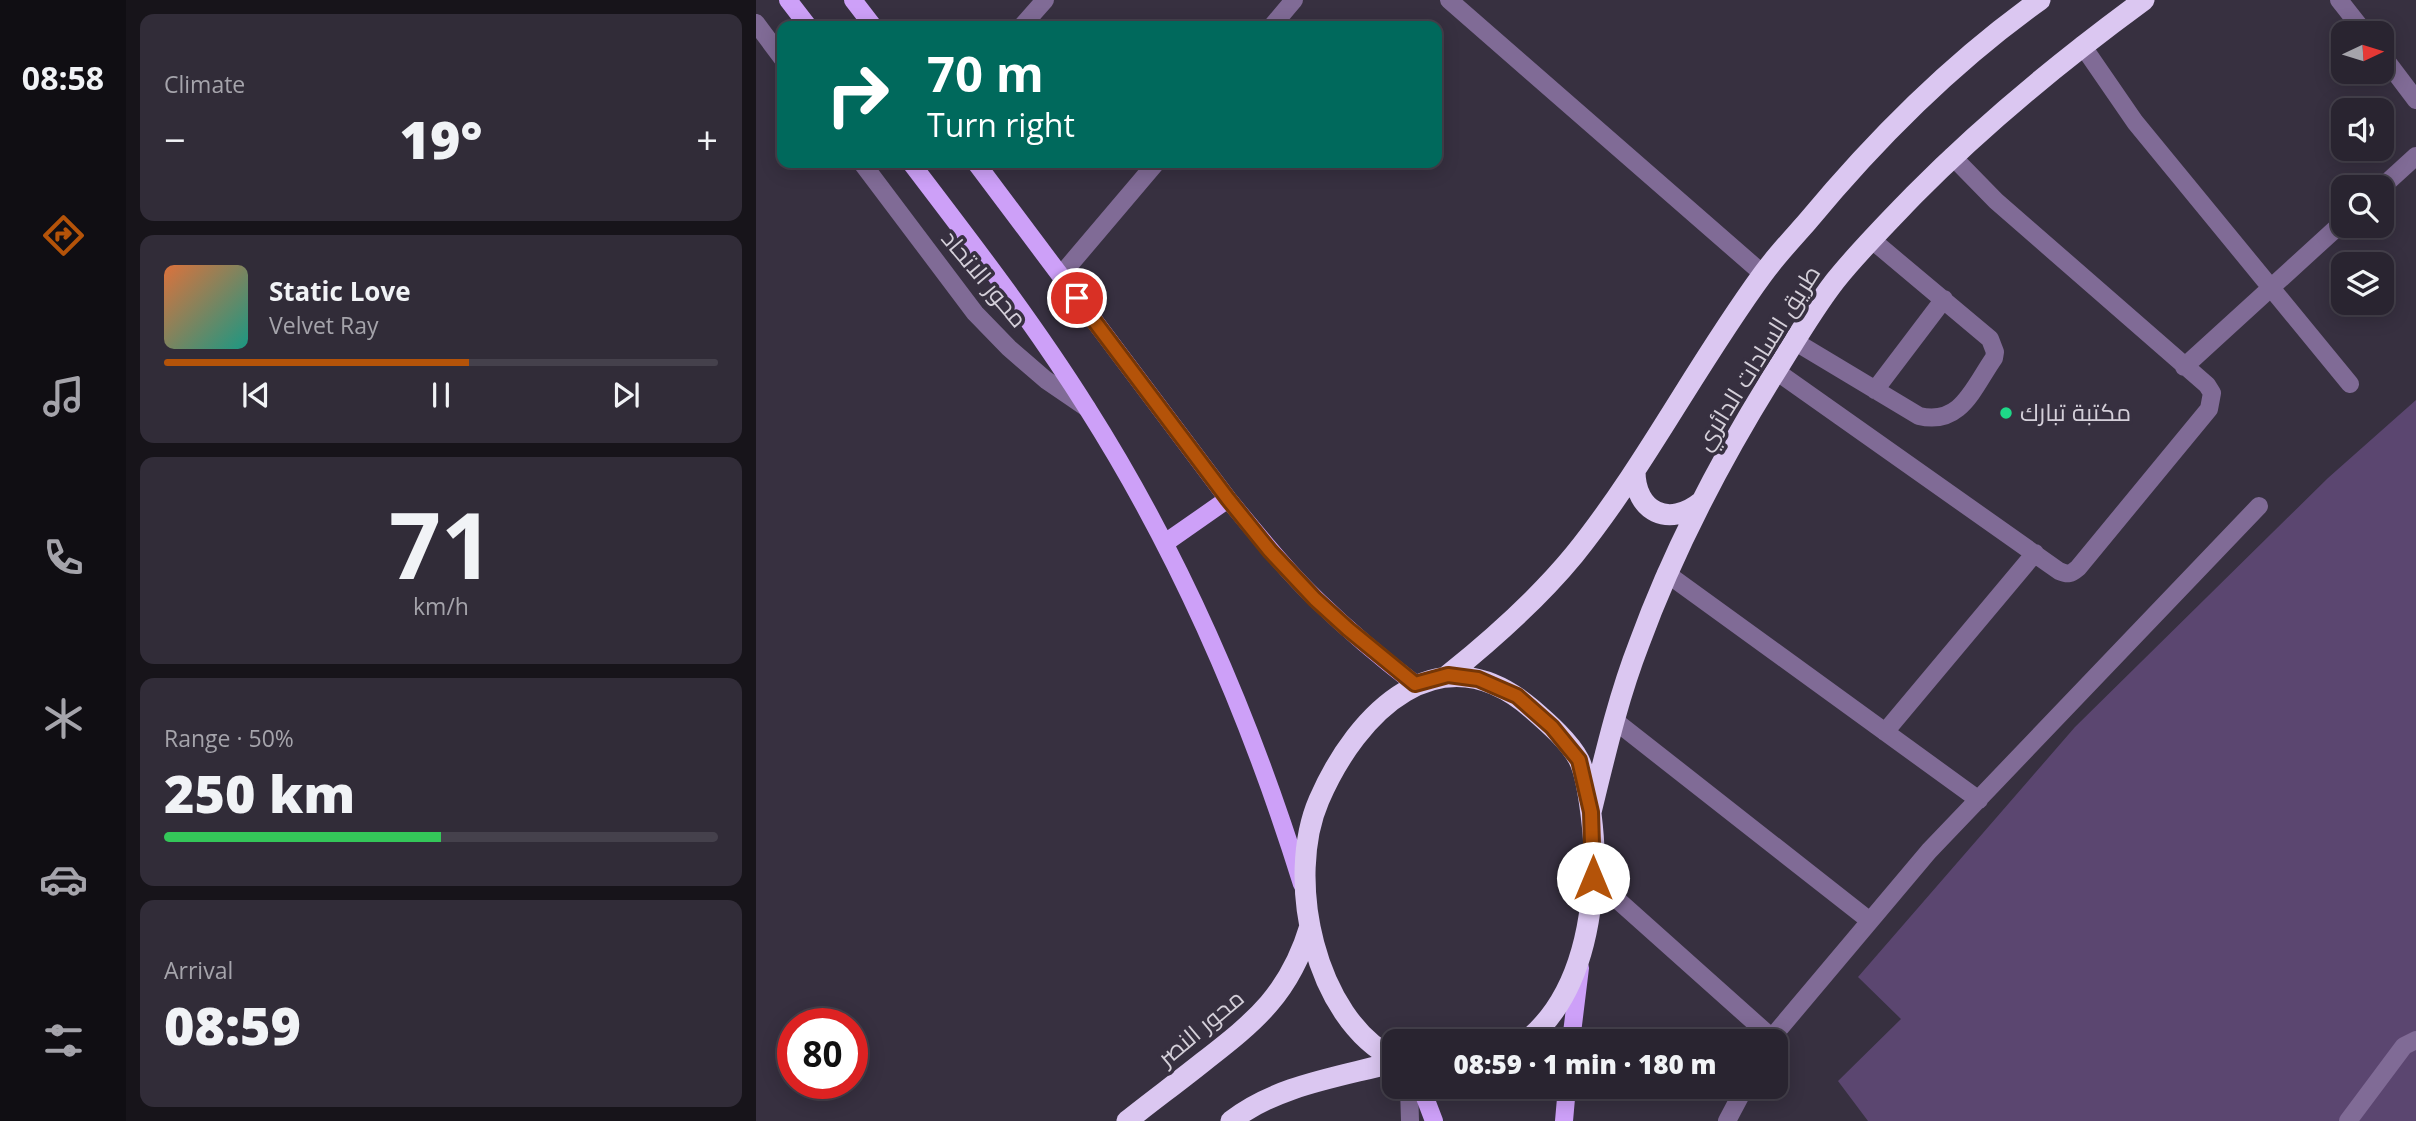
<!DOCTYPE html>
<meta charset="utf-8">
<style>
body{margin:0;font-family:"Open Sans",Cairo,sans-serif;background:#312c38;color:#f1f3f6;height:100vh;display:flex;flex-direction:column;font-size:26px;white-space:nowrap}
*{box-sizing:border-box;margin:0}
p{font-size:23px;color:#a5a4ab}
.icon{flex:none;width:38px;height:38px;fill:none;stroke:currentColor;stroke-width:2;stroke-linecap:round;stroke-linejoin:round}
.map{position:relative;flex:1;overflow:hidden}
.details{display:flex;flex-direction:column;gap:14px;padding:14px;background:#17141a;width:630px}
.details>*{flex:none}
.hud{position:absolute;left:21px;top:21px;width:665px;height:147px;border-radius:14px;box-shadow:0 4px 18px #0003,0 0 0 2px #45414c;background:#00695c;color:#fff;overflow:hidden}
.needle{width:46px;rotate:86deg}
.tools{position:absolute;left:1575px;top:21px;display:grid;gap:14px}
.tools a{display:grid;place-items:center;width:63px;height:63px;border-radius:14px;background:#292430;box-shadow:0 4px 18px #0003,0 0 0 2px #45414c;font-size:35px}
.speed{position:absolute;left:21px;top:1008px;display:flex;gap:14px;font-size:35px;font-weight:700;text-align:center}
.speed>*{display:grid;place-content:center;width:91px;height:91px;border-radius:50%;background:#292430;box-shadow:0 4px 18px #0003,0 0 0 2px #45414c;line-height:1}
.speed .limit{border:10px solid #d22;background:#fff;color:#111}
.pin{position:absolute;display:grid;place-items:center;width:60px;height:60px;color:#fff;margin:-30px;border:4px solid #fff;border-radius:50%;box-shadow:0 2px 7px #0007}
.me{position:absolute;width:77px;margin:-38px;rotate:0deg;stroke-linejoin:round;filter:drop-shadow(0 0 5px #0008)}
.turn{display:flex;align-items:center;gap:24px;height:147px;padding:0 35px;font-size:32px}
.turn .icon{width:91px;height:91px;stroke-width:2.5}
.turn b{display:block;font-size:49px;line-height:60px}
.big{font-size:52px;font-weight:800;line-height:1.1}
.details .widget{flex:1;display:flex;flex-direction:column;justify-content:center;gap:10px;min-width:0;padding:0 24px;border-radius:14px;background:#312c38}
.details .dial{align-items:center;gap:0}
.dial b{font-size:91px;line-height:1}
.song{display:flex;align-items:center;gap:21px}
.cover{width:84px;height:84px;border-radius:10px;background:linear-gradient(135deg,hsl(20 70% 55%),hsl(170 70% 35%))}
.played{height:7px;border-radius:4px;background:linear-gradient(90deg,#b45309 55%,#45414c 55%)}
.keys{display:flex;justify-content:space-around;direction:ltr}
.heat{display:flex;justify-content:space-between;align-items:center;font-size:38px;direction:ltr}
.charge{height:10px;border-radius:5px;background:linear-gradient(90deg,#34c759 50%,#45414c 0)}
.trip{position:absolute;left:626px;top:1029px;width:406px;height:70px;border-radius:14px;background:#292430;box-shadow:0 4px 18px #0003,0 0 0 2px #45414c;font-weight:800;line-height:70px;text-align:center}
main{display:flex;flex:1;min-height:0}
.tabs{display:flex;flex-direction:column;width:126px;justify-content:space-around;align-items:center;background:#100e13;color:#a5a4ab}
.tabs .icon{width:49px;height:49px}
.tabs .selected{color:#b45309}
.tabs b{font-size:32px;color:#f1f3f6}
.map>svg:first-child{display:block}
.green{fill:#5b4670}
.lines{fill:none;stroke-linecap:round;stroke-linejoin:round}
.minor{stroke:#806b96;stroke-width:18}
.major{stroke:#cda0f8;stroke-width:18}
.highway{stroke:#dbc7f1;stroke-width:21}
.route-casing{stroke:#753606;stroke-width:18}
.route{stroke:#b45309;stroke-width:12}
.poi-dot{fill:#1ed888;stroke:#373040;stroke-width:2.5}
.labels{text-anchor:middle;stroke-width:7;stroke-linejoin:round;paint-order:stroke}
.street-label{font-size:24px;fill:#d4cfd9;stroke:#373040}
.poi-label{font-size:24px;fill:#d4cfd9;stroke:#373040;text-anchor:start}
</style>
<main>
<nav class="tabs">
<b>08:58</b>
<svg class="icon selected" aria-label="directions" viewBox="0 0 24 24"><path d="M12 3l9 9-9 9-9-9zM9 14v-3h6M13 9l2 2-2 2"/></svg>
<svg class="icon" aria-label="music" viewBox="0 0 24 24"><path d="M9 18V5l10-2v13"/><circle cx="6" cy="18" r="3"/><circle cx="16" cy="16" r="3"/></svg>
<svg class="icon" aria-label="phone" viewBox="0 0 24 24"><path d="M5 4h4l2 5-3 2q2 4 5 5l2-3 5 2v4C11 20 4 13 5 4z"/></svg>
<svg class="icon" aria-label="climate" viewBox="0 0 24 24"><path d="M12 3v18M4 7l16 10M4 17L20 7"/></svg>
<svg class="icon" aria-label="car" viewBox="0 0 24 24"><path d="M5 17H2v-5l4-1 3-4h7l3 4 3 1v5h-3M9 17h6M6 11h13"/><circle cx="7" cy="17" r="2"/><circle cx="17" cy="17" r="2"/></svg>
<svg class="icon" aria-label="filters" viewBox="0 0 24 24"><path d="M4 7h16M4 17h16"/><circle cx="9" cy="7" r="2"/><circle cx="15" cy="17" r="2"/></svg>
</nav>
<section class="details">
<div class="widget"><p>Climate</p>
<div class="heat"><a>−</a><b class="big">19°</b><a>+</a></div>
</div>
<div class="widget">
<div class="song"><i class="cover"></i><div><b>Static Love</b><p>Velvet Ray</p></div></div>
<div class="played"></div>
<div class="keys"><svg class="icon" aria-label="previous" viewBox="0 0 24 24"><path d="M18 5L8 12l10 7zM5 5v14"/></svg><svg class="icon" aria-label="pause" viewBox="0 0 24 24"><path d="M8 5v14M16 5v14"/></svg><svg class="icon" aria-label="next" viewBox="0 0 24 24"><path d="M6 5l10 7-10 7zM19 5v14"/></svg></div>
</div>
<div class="widget dial"><b>71</b><p>km/h</p></div>
<div class="widget"><p>Range · 50%</p><b class="big">250 km</b><div class="charge"></div></div>
<div class="widget"><p>Arrival</p><b class="big">08:59</b></div>
</section>
<div class="map">
<svg width="1660" height="1121" viewBox="0 0 1660 1121">
<rect width="100%" height="100%" fill="#373040"/>
<path class="green" d="M 1660,400 L 1660,1121 L 1112,1121 L 1082,1081 L 1145,1019 L 1102,977 L 1319,727 L 1572,478 Z"/>
<g class="lines">
<path class="minor" d="M 693,0 L 1007,274
M 1583,0 L 1609,33
M 0,23 L 26,58
M 266,26 L 289,0
M 516,26 L 538,0
M 1326,45 L 1379,122 L 1594,384
M 1626,55 L 1660,100
M 106,163 L 219,313 L 253,348 L 290,380 L 331,408
M 1626,187 L 1660,156
M 305,275 L 400,163
M 1038,341 L 1163,416 C 1205,426 1217,388 1238,358 L 1239,352 L 1234,339 L 1116,240
M 1428,367 L 1587,222
M 1020,371 L 1303,571 C 1312,575 1315,574 1322,568 L 1453,409 L 1456,393 L 1451,385 L 1240,201 L 1196,156
M 1119,390 L 1188,299
M 910,573 L 1223,800
M 858,720 L 1114,921
M 1129,732 L 1279,553
M 837,878 L 1015,1037
M 1013,1041 L 1173,851 L 1503,506
M 653,1087 L 654,1121
M 971,1121 L 989,1087
M 1592,1121 L 1648,1046 L 1660,1040"/>
<path class="major" d="M 32,0 L 52,26
M 97,0 L 117,26
M 155,163 C 216,243 277,322 331,408 C 425,556 494,717 546,884
M 220,163 L 472,499 C 501,534 529,569 561,600 C 592,630 625,658 659,684
M 409,543 L 472,499
M 815,1041 L 824,968
M 665,1087 L 678,1121
M 808,1121 L 811,1087"/>
<path class="highway" d="M 879,471 C 879,512 913,528 945,502
M 692,675 C 738,638 781,600 818,555 C 889,467 940,365 1007,274 C 1020,256 1036,239 1051,222 C 1119,140 1197,62 1284,0
M 835,812 C 849,755 862,698 883,644 C 917,551 963,463 1015,379 C 1036,346 1055,312 1079,281 C 1103,251 1131,223 1158,195 C 1229,123 1306,60 1388,0
M 639,1059 C 558,1019 529,878 563,800 C 601,712 684,629 776,709 C 791,722 814,742 823,760 C 832,778 837,827 838,848 C 838,916 826,996 770,1041
M 371,1121 C 396,1101 422,1082 447,1062 C 500,1021 534,993 554,926
M 475,1121 C 521,1085 584,1077 639,1062"/>
</g>
<g class="lines">
<defs>
<path id="route" d="M 321,298 L 472,499 L 514,551 L 559,599 L 592,629 L 659,684 L 692,675 L 722,679 L 761,696 L 796,727 L 823,760 L 835,812 L 837,878"/>
</defs>
<use href="#route" class="route-casing"/>
<use href="#route" class="route"/>
</g>
<circle class="poi-dot" cx="1250" cy="413" r="7"/>
<g class="labels">
<g class="street-label">
<text transform="translate(228 279) rotate(50)" y="8">محور الاتحاد</text>
<text transform="translate(1002 358) rotate(-58)" y="8">طريق السادات الدائري</text>
<text transform="translate(445 1028) rotate(-40)" y="8">محور النصر</text>
</g>
<g class="poi-label">
<text x="1264" y="421">مكتبة تبارك</text>
</g>
</g>
</svg>
<div class="tools">
<a><svg class="needle" viewBox="-14 -14 28 28"><path d="M0-13l5 13h-10z" fill="#e53935"/><path d="M0 13l5-13h-10z" fill="#a5a4ab"/></svg></a>
<a><svg class="icon" aria-label="sound" viewBox="0 0 24 24"><path d="M4 9h4l5-4v14l-5-4H4zM17 9q2 3 0 6"/></svg></a>
<a><svg class="icon" aria-label="search" viewBox="0 0 24 24"><circle cx="10" cy="10" r="6"/><path d="M15 15l6 6"/></svg></a>
<a><svg class="icon" aria-label="layers" viewBox="0 0 24 24"><path d="M12 4l9 5-9 5-9-5zM3 14l9 5 9-5"/></svg></a>
</div>
<div class="speed"><div class="limit">80</div></div>
<div class="pin" style="left:321px;top:298px;background:#d93025"><svg class="icon" aria-label="arrive" viewBox="0 0 24 24"><path d="M6 21V4h12l-3 4 3 4H6"/></svg></div>
<svg class="me" style="left:837px;top:878px" viewBox="-20 -20 40 40"><circle r="19" fill="#fff"/><path d="M0-13L10 11 0 6-10 11z" fill="#b45309"/></svg>
<div class="trip">08:59 · 1 min · 180 m</div>
<div class="hud">
<div class="turn"><svg class="icon" aria-label="right" viewBox="0 0 24 24"><path d="M7 20v-9h11M14 6l5 5-5 5"/></svg><div><b>70 m</b>Turn right</div></div>
</div>
</div>
</main>
